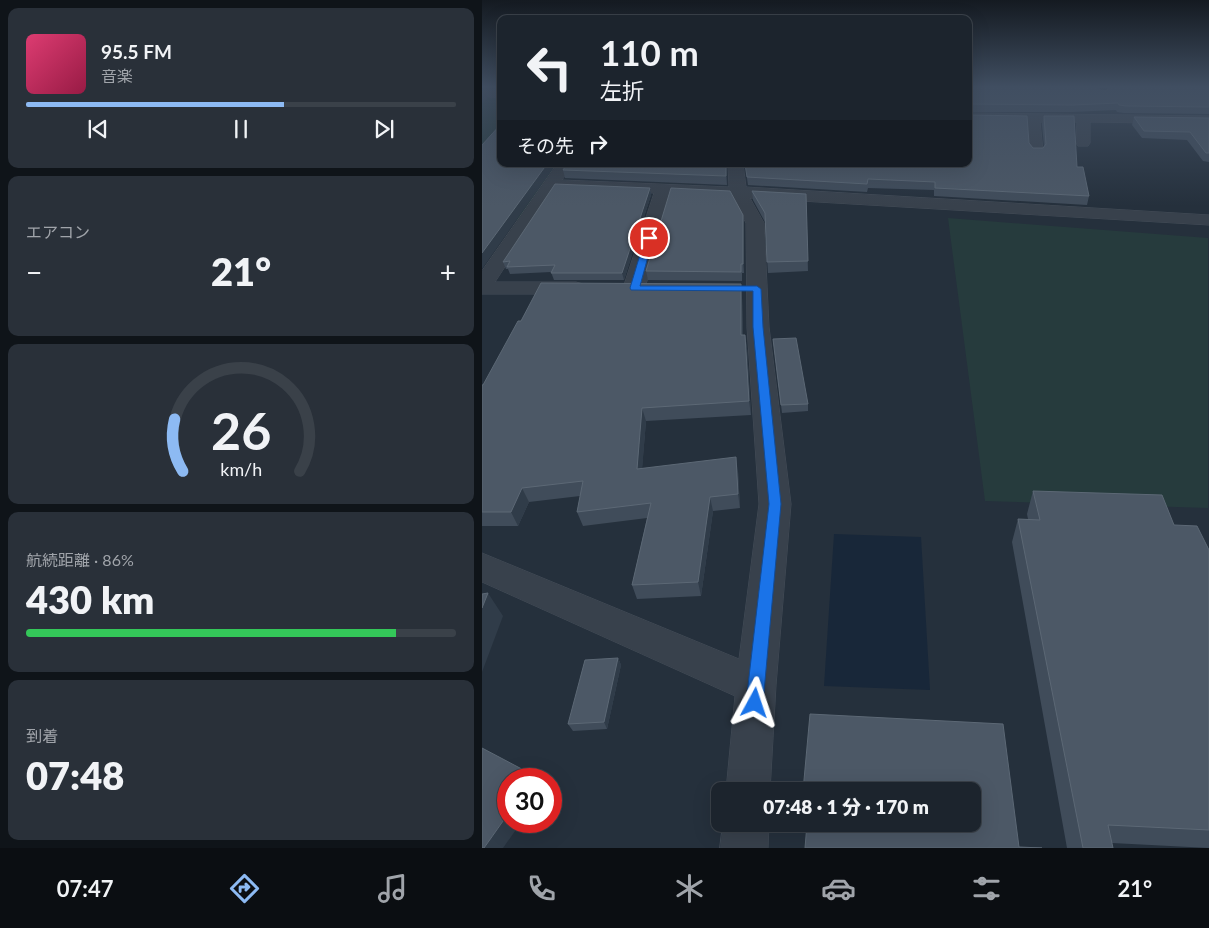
<!DOCTYPE html>
<html lang="ja">
<meta charset="utf-8">
<style>
body{margin:0;font-family:Lato,"Noto Sans JP",sans-serif;background:#293039;color:#f1f3f6;height:100vh;display:flex;flex-direction:column;font-size:19px;white-space:nowrap}
*{box-sizing:border-box;margin:0}
p{font-size:16px;color:#a0a4aa}
.icon{flex:none;width:28px;height:28px;fill:none;stroke:currentColor;stroke-width:2;stroke-linecap:round;stroke-linejoin:round}
.map{position:relative;flex:1;overflow:hidden}
.details{display:flex;flex-direction:column;gap:8px;padding:8px;background:#0f1419;width:482px}
.details>*{flex:none}
.hud{position:absolute;left:15px;top:15px;width:475px;height:152px;border-radius:10px;box-shadow:0 5px 20px #0002,0 0 0 1px #3a4149;background:#1c242d;color:#f1f3f6;overflow:hidden}
.speed{position:absolute;left:15px;top:768px;display:flex;gap:10px;font-size:25px;font-weight:700;text-align:center}
.speed>*{display:grid;place-content:center;width:65px;height:65px;border-radius:50%;background:#1c242d;box-shadow:0 5px 20px #0002,0 0 0 1px #3a4149;line-height:1}
.speed .limit{border:8px solid #d22;background:#fff;color:#111}
.pin{position:absolute;display:grid;place-items:center;width:42px;height:42px;color:#fff;margin:-21px;border:2px solid #fff;border-radius:50%;box-shadow:0 1px 5px #0007}
.me{position:absolute;width:55px;margin:-28px;rotate:5deg;stroke-linejoin:round;filter:drop-shadow(0 0 4px #0008)}
.turn{display:flex;align-items:center;gap:18px;height:105px;padding:0 20px;font-size:22px}
.turn .icon{width:65px;height:65px;stroke-width:2.5}
.turn b{display:block;font-size:35px;line-height:42px}
.then{display:flex;align-items:center;height:48px;padding:0 20px;background:#0003;gap:10px;font-size:19px}
.big{font-size:38px;font-weight:800;line-height:1.1}
.details .widget{flex:1;display:flex;flex-direction:column;justify-content:center;gap:8px;min-width:0;padding:0 18px;border-radius:10px;background:#293039}
.details .dial{align-items:center;gap:0}
.dial svg{height:130px;overflow:visible;fill:none;stroke:#3a4149;stroke-width:7;stroke-linecap:round;text-anchor:middle}
.dial text{fill:#f1f3f6;stroke:none}
.song{display:flex;align-items:center;gap:15px}
.cover{width:60px;height:60px;border-radius:8px;background:linear-gradient(135deg,hsl(340 70% 55%),hsl(340 70% 35%))}
.played{height:5px;border-radius:2px;background:linear-gradient(90deg,#8dbaf3 60%,#3a4149 60%)}
.keys{display:flex;justify-content:space-around;direction:ltr}
.heat{display:flex;justify-content:space-between;align-items:center;font-size:28px;direction:ltr}
.charge{height:8px;border-radius:4px;background:linear-gradient(90deg,#34c759 86%,#3a4149 0)}
.trip{position:absolute;left:229px;top:782px;width:270px;height:50px;border-radius:10px;background:#1c242d;box-shadow:0 5px 20px #0002,0 0 0 1px #3a4149;font-weight:800;line-height:50px;text-align:center}
.dock{display:flex;height:80px;justify-content:space-around;align-items:center;background:#0b0e12;color:#a0a4aa}
.dock .icon{width:35px;height:35px}
.dock .current{color:#8dbaf3}
.dock b{font-size:22px;color:#f1f3f6}
main{display:flex;flex:1;min-height:0}
.map>svg:first-child{display:block}
.green{fill:#263b3d}
.water{fill:#182739}
.lines{fill:none;stroke-linecap:round;stroke-linejoin:round}
.street-casing{stroke:#444d58;stroke-width:1}
.street{fill:#38414c;fill-rule:evenodd}
.wall{fill:#404c5a}
.shaded-wall{fill:#303c49}
.building{fill:#4c5866;stroke:#5c6875}
.route{fill:#1a73e8;stroke:#114b97}
</style>
<main>
<section class="details">
<div class="widget">
<div class="song"><i class="cover"></i><div><b>95.5 FM</b><p>音楽</p></div></div>
<div class="played"></div>
<div class="keys"><svg class="icon" aria-label="previous" viewBox="0 0 24 24"><path d="M18 5L8 12l10 7zM5 5v14"/></svg><svg class="icon" aria-label="pause" viewBox="0 0 24 24"><path d="M8 5v14M16 5v14"/></svg><svg class="icon" aria-label="next" viewBox="0 0 24 24"><path d="M6 5l10 7-10 7zM19 5v14"/></svg></div>
</div>
<div class="widget"><p>エアコン</p>
<div class="heat"><a>−</a><b class="big">21°</b><a>+</a></div>
</div>
<div class="widget dial"><svg viewBox="0 0 100 80">
<path d="M14 69A42 42 0 1 1 86 69"/>
<path d="M14 69A42 42 0 0 1 9 37" stroke="#8dbaf3"/>
<text x="50" y="56" font-size="32" font-weight="700">26</text>
<text x="50" y="72" font-size="11">km/h</text>
</svg></div>
<div class="widget"><p>航続距離 · 86%</p><b class="big">430 km</b><div class="charge"></div></div>
<div class="widget"><p>到着</p><b class="big">07:48</b></div>
</section>
<div class="map">
<svg width="727" height="848" viewBox="0 0 727 848">
<rect width="100%" height="100%" fill="#25303c"/>
<path class="green" d="M 0,96 L 19,97 L 19,164 L 74,164 L 36,220 L 0,221 Z
M 466,218 L 726,238 L 726,508 L 503,501 Z"/>
<path class="water" d="M 352,534 L 439,537 L 448,690 L 342,686 Z"/>
<g class="lines">
<defs>
<path id="street" d="M 0,88 L 19,90 L 19,98 L 0,96 Z
M 486,113 L 727,116 L 727,124 L 608,122 L 608,143 L 606,146 L 596,146 L 594,143 L 595,122 L 558,122 L 561,151 L 559,154 L 549,154 L 547,151 L 545,122 L 486,121 Z
M 75,164 L 91,164 L 80,180 L 247,187 L 246,164 L 261,164 L 264,187 L 727,215 L 727,225 L 268,198 L 282,223 L 287,327 L 309,504 L 294,685 L 288,791 L 244,791 L 253,696 L 0,582 L 0,553 L 257,659 L 277,504 L 265,327 L 264,223 L 250,197 L 189,194 L 163,288 L 159,292 L 152,294 L 145,292 L 141,288 L 172,193 L 74,189 L 13,282 L 94,282 L 101,284 L 105,288 L 101,292 L 94,294 L 0,294 L 0,271 Z
M 241,824 L 287,824 L 286,848 L 238,848 Z"/>
</defs>
<use href="#street" class="street-casing"/>
<use href="#street" class="street"/>
</g>
<path class="wall" d="M 486,87 L 624,91 L 626,89 L 625,87 L 727,87 L 727,114 L 642,113 L 635,112 L 634,110 L 590,112 L 486,112 Z
M 562,116 L 595,167 L 607,196 L 605,205 L 452,196 L 452,190 L 386,188 L 385,192 L 266,185 L 263,164 L 547,143 L 551,148 L 561,148 L 562,146 L 560,124 Z
M 652,117 L 727,118 L 727,162 L 721,161 L 705,140 L 660,138 L 650,125 Z
M 245,164 L 245,185 L 83,178 L 81,170 Z
M 168,188 L 169,195 L 142,280 L 72,280 L 69,272 L 28,274 L 26,269 L 24,269 L 21,262 Z
M 270,191 L 324,194 L 326,271 L 286,273 L 283,222 L 271,200 Z
M 261,215 L 262,223 L 262,273 L 260,273 L 260,281 L 166,280 L 164,271 Z
M 260,297 L 261,335 L 263,335 L 265,348 L 269,415 L 164,421 L 160,468 L 256,471 L 258,508 L 231,511 L 219,596 L 155,599 L 150,585 L 165,518 L 101,526 L 95,512 L 98,496 L 47,502 L 36,526 L 0,526 L 0,385 Z
M 291,339 L 326,404 L 326,411 L 300,413 Z
M 551,491 L 692,525 L 727,550 L 727,848 L 630,843 L 631,848 L 585,848 L 530,542 L 536,519 L 546,519 L 545,514 Z
M 136,658 L 139,665 L 125,729 L 91,731 L 86,724 Z"/>
<path class="shaded-wall" d="M 4,93 L 6,98 L 0,103 L 0,95 Z
M 65,164 L 74,164 L 0,269 L 0,253 Z
M 244,164 L 245,164 L 245,185 L 244,176 Z
M 168,188 L 169,195 L 142,280 L 140,273 Z
M 261,215 L 262,223 L 262,273 L 261,264 Z
M 259,284 L 260,297 L 261,348 L 259,335 Z
M 263,335 L 265,348 L 269,415 L 267,401 Z
M 160,408 L 164,421 L 159,483 L 155,469 Z
M 254,457 L 256,471 L 258,508 L 256,494 Z
M 40,488 L 47,502 L 36,526 L 29,512 Z
M 228,497 L 231,511 L 219,596 L 216,582 Z
M 6,593 L 21,616 L 0,672 L 0,608 Z
M 136,658 L 139,665 L 125,729 L 122,722 Z
M 26,814 L 26,821 L 40,821 L 21,848 L 2,848 Z"/>
<path class="building" d="M 486,87 L 616,87 L 618,90 L 624,91 L 628,87 L 727,87 L 727,107 L 644,106 L 637,105 L 636,103 L 591,105 L 486,104 Z
M 486,115 L 545,116 L 547,143 L 551,148 L 561,148 L 564,144 L 562,116 L 592,116 L 595,167 L 601,167 L 607,196 L 453,188 L 453,182 L 386,179 L 385,184 L 265,177 L 263,164 L 486,164 Z
M 652,117 L 727,118 L 727,153 L 724,153 L 708,132 L 662,131 Z
M 19,124 L 19,164 L 65,164 L 0,253 L 0,145 Z
M 85,164 L 244,164 L 244,176 L 81,170 Z
M 73,184 L 168,188 L 140,273 L 69,273 L 73,265 L 25,267 L 28,261 L 21,262 Z
M 189,188 L 248,191 L 261,215 L 261,264 L 259,264 L 259,272 L 164,271 Z
M 270,191 L 324,194 L 326,261 L 285,262 L 283,213 Z
M 59,283 L 259,284 L 259,335 L 263,335 L 267,401 L 160,408 L 155,469 L 254,457 L 256,494 L 228,497 L 216,582 L 150,585 L 169,503 L 95,512 L 101,481 L 40,488 L 29,512 L 0,512 L 0,385 L 1,385 L 36,321 L 39,321 Z
M 314,338 L 326,404 L 299,405 L 291,339 Z
M 551,491 L 680,495 L 692,525 L 715,526 L 727,550 L 727,830 L 626,825 L 631,848 L 601,848 L 536,519 L 558,520 Z
M 6,593 L 0,608 L 0,594 Z
M 136,658 L 122,722 L 86,724 L 103,660 Z
M 328,714 L 521,724 L 537,847 L 560,848 L 323,848 L 325,824 L 490,824 L 490,791 L 321,791 Z
M 0,748 L 53,776 L 51,779 L 26,779 L 26,814 L 2,848 L 0,848 Z"/>
<linearGradient id="sky" x2="0" y2="1"><stop stop-color="#141a21"/><stop offset="0.42" stop-color="#404e61"/><stop offset="1" stop-color="#404e61" stop-opacity="0"/></linearGradient>
<rect width="727" height="206" fill="url(#sky)"/>
<path class="route" d="M 167,236 L 171,238 L 158,286 L 275,286 L 279,289 L 281,327 L 299,504 L 281,703 L 279,708 L 273,711 L 267,708 L 264,703 L 287,504 L 271,327 L 271,291 L 149,290 L 148,288 L 163,238 Z"/>
</svg>
<div class="speed"><div class="limit">30</div></div>
<div class="pin" style="left:167px;top:238px;background:#d93025"><svg class="icon" aria-label="arrive" viewBox="0 0 24 24"><path d="M6 21V4h12l-3 4 3 4H6"/></svg></div>
<svg class="me" style="left:273px;top:703px" viewBox="-20 -20 40 40"><path d="M0-17L14 15 0 8-14 15z" fill="#1a73e8" stroke="#fff" stroke-width="4"/></svg>
<div class="trip">07:48 · 1 分 · 170 m</div>
<div class="hud">
<div class="turn"><svg class="icon" aria-label="left" viewBox="0 0 24 24"><path d="M17 20v-9H6M10 6l-5 5 5 5"/></svg><div><b>110 m</b>左折</div></div>
<div class="then">その先<svg class="icon" aria-label="right" viewBox="0 0 24 24"><path d="M7 20v-9h11M14 6l5 5-5 5"/></svg></div>
</div>
</div>
</main>
<nav class="dock">
<b>07:47</b>
<svg class="icon current" aria-label="directions" viewBox="0 0 24 24"><path d="M12 3l9 9-9 9-9-9zM9 14v-3h6M13 9l2 2-2 2"/></svg>
<svg class="icon" aria-label="music" viewBox="0 0 24 24"><path d="M9 18V5l10-2v13"/><circle cx="6" cy="18" r="3"/><circle cx="16" cy="16" r="3"/></svg>
<svg class="icon" aria-label="phone" viewBox="0 0 24 24"><path d="M5 4h4l2 5-3 2q2 4 5 5l2-3 5 2v4C11 20 4 13 5 4z"/></svg>
<svg class="icon" aria-label="climate" viewBox="0 0 24 24"><path d="M12 3v18M4 7l16 10M4 17L20 7"/></svg>
<svg class="icon" aria-label="car" viewBox="0 0 24 24"><path d="M5 17H2v-5l4-1 3-4h7l3 4 3 1v5h-3M9 17h6M6 11h13"/><circle cx="7" cy="17" r="2"/><circle cx="17" cy="17" r="2"/></svg>
<svg class="icon" aria-label="filters" viewBox="0 0 24 24"><path d="M4 7h16M4 17h16"/><circle cx="9" cy="7" r="2"/><circle cx="15" cy="17" r="2"/></svg>
<b>21°</b>
</nav>
